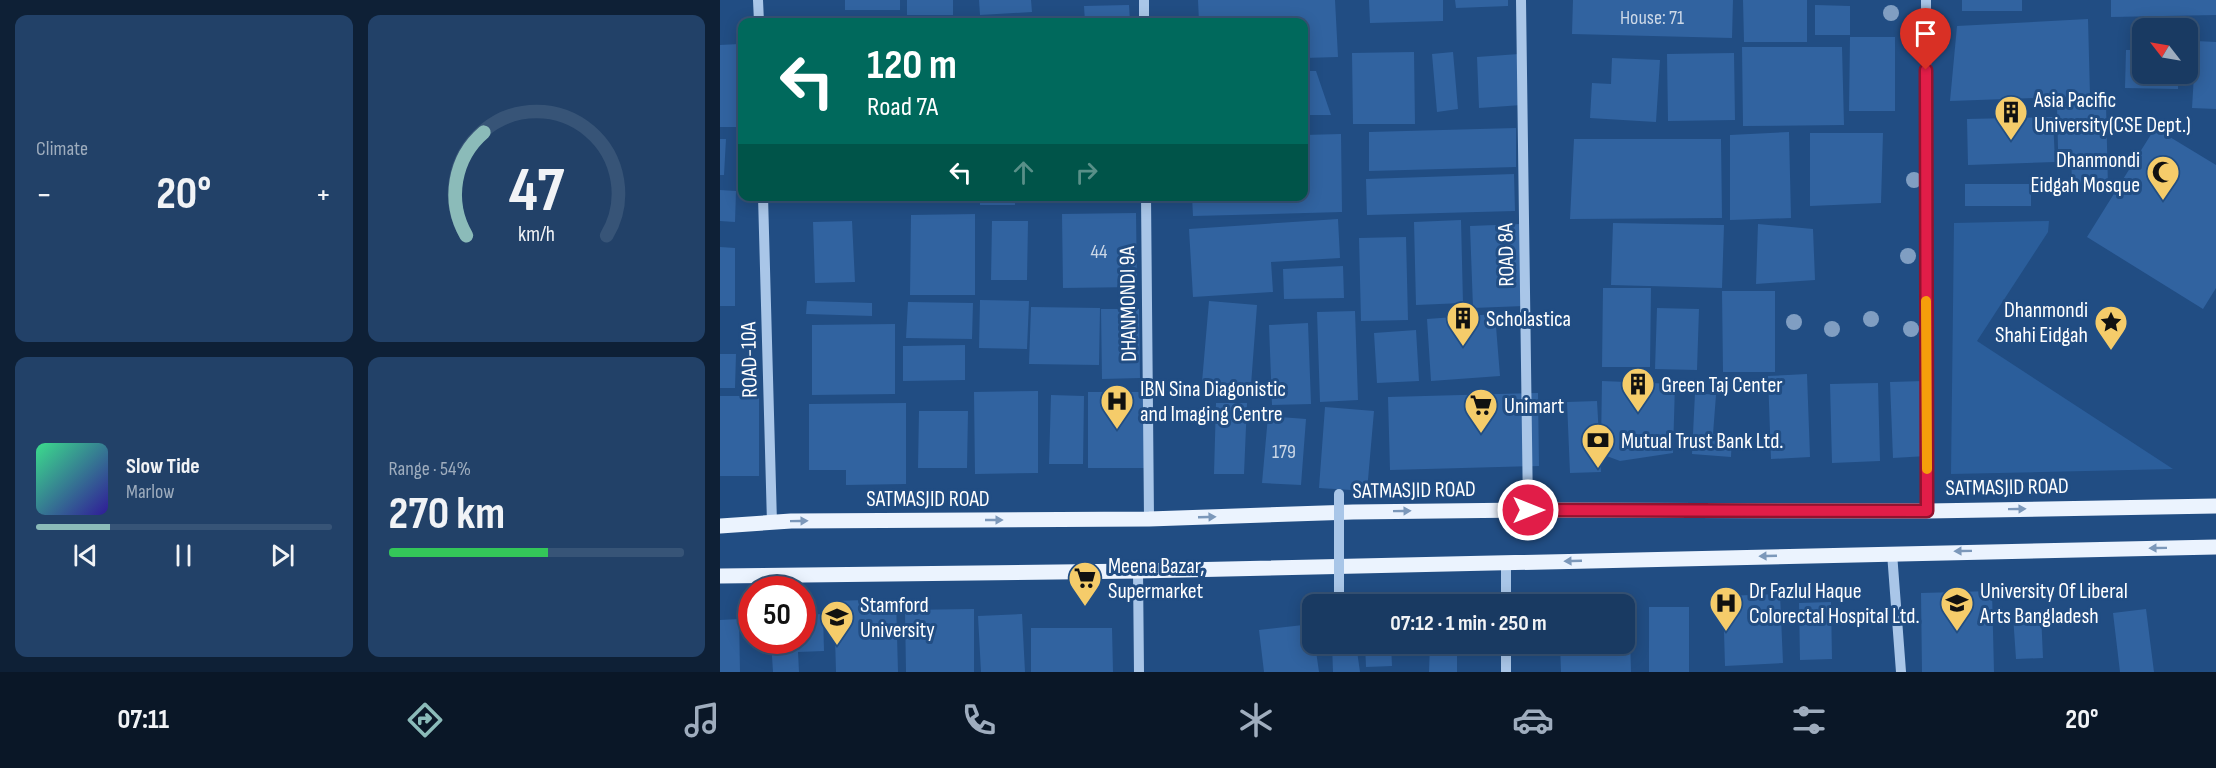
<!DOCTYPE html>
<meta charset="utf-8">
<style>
body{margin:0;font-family:"Sofia Sans Condensed",sans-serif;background:#224168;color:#f1f3f6;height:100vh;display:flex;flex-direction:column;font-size:22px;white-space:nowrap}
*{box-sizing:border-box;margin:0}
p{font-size:20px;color:#9fadbe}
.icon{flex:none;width:33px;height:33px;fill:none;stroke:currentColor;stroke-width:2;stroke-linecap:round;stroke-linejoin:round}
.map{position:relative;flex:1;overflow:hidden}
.panel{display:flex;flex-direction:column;gap:15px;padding:15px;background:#0e2036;width:720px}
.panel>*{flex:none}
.guide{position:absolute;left:18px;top:18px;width:570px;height:183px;border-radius:12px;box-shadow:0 3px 15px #0003,0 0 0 2px #375477;background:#00695c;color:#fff;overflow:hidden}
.needle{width:39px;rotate:301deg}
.controls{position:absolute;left:1412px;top:18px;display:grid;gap:12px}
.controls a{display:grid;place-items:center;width:66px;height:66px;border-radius:12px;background:#193a62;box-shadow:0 3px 15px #0003,0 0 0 2px #375477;font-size:30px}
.speed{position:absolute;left:18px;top:576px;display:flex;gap:12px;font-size:30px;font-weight:700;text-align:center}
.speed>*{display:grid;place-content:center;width:78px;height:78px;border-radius:50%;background:#193a62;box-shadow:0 3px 15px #0003,0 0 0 2px #375477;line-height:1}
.speed .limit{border:9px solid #d22;background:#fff;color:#111}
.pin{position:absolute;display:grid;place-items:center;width:51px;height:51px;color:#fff;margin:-62px -26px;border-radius:50% 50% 50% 0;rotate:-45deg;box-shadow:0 0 6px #0007}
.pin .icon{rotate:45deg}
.me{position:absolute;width:66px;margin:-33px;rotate:90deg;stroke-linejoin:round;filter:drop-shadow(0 0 4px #0008)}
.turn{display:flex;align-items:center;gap:21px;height:126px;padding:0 30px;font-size:27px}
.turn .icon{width:78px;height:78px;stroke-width:2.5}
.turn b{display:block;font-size:42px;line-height:51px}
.lanes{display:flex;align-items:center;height:57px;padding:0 30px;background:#0003;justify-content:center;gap:30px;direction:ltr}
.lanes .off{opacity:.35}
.big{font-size:45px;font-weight:700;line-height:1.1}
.panel .card{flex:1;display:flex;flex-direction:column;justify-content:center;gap:9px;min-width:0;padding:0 21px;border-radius:12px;background:#224168}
.panel .dial{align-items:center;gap:0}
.dial svg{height:156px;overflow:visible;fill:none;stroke:#375477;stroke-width:7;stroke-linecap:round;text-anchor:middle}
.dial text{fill:#f1f3f6;stroke:none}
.song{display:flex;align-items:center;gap:18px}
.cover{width:72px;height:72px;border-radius:9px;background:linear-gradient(135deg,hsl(150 70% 55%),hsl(250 70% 35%))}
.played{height:6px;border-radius:3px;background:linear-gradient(90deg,#8bbbb9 25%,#375477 25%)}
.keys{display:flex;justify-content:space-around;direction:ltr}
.heat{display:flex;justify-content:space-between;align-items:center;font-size:33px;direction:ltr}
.charge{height:9px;border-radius:4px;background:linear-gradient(90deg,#34c759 54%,#375477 0)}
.panel .tiles{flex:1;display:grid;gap:15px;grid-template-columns:repeat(2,1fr)}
.trip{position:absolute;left:582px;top:594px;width:333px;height:60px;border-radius:12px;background:#193a62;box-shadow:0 3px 15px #0003,0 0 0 2px #375477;font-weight:700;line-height:60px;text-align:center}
.tabs{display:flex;height:96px;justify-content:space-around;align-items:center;background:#0a1727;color:#9fadbe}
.tabs .icon{width:42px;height:42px}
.tabs .current{color:#8bbbb9}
.tabs b{font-size:27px;color:#f1f3f6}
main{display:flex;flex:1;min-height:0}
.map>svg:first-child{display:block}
.green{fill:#2b5e9b}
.building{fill:#3163a0}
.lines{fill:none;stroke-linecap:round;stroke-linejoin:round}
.path{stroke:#a9c6e8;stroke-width:4;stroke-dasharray:3 4.5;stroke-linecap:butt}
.minor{stroke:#a9c6e8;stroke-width:10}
.major{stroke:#ebf3fe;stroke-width:15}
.minor-bridge{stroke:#a9c6e8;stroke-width:10}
.tree{fill:#809ec2}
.oneway{fill:#7c98ba}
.route-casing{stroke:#92132f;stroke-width:15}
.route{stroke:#e11d48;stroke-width:10}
.slow{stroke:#f59e0b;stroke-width:10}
.labels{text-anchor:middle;stroke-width:6;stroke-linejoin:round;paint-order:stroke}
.number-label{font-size:20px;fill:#ccd8e7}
.poi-label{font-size:22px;fill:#fff;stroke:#214d83;text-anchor:start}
.street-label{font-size:22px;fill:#fff;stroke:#214d83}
</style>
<main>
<section class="panel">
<div class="tiles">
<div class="card"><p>Climate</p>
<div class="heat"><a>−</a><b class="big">20°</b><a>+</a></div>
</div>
<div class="card dial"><svg viewBox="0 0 100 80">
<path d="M14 69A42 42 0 1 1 86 69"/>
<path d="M14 69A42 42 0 0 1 23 16" stroke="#8bbbb9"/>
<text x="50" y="56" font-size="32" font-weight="700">47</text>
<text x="50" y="72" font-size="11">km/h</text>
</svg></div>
<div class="card">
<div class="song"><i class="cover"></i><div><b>Slow Tide</b><p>Marlow</p></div></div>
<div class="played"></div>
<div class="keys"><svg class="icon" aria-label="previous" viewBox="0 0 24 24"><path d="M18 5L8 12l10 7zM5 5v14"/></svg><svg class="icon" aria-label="pause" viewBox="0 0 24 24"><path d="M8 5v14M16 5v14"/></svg><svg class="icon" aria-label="next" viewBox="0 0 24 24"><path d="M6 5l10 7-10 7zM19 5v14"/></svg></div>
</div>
<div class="card"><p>Range · 54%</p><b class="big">270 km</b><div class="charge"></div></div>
</div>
</section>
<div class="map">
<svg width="1496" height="672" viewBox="0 0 1496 672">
<rect width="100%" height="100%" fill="#214d83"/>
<path class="green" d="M 1329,221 L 1328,232 L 1257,341 L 1453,469 L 1231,474 L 1234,223 Z"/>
<path class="building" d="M 125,0 L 180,0 L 180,10 L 125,10 Z
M 187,0 L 233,0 L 233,15 L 187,15 Z
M 259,0 L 311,0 L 312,12 L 260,15 Z
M 478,0 L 615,0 L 618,57 L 584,58 L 584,22 L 479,22 Z
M 649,0 L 723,0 L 723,21 L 650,23 Z
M 735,0 L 788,0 L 788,6 L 736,8 Z
M 853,0 L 1013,0 L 1012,38 L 852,34 Z
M 1023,0 L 1087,0 L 1087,42 L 1024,42 Z
M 1242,0 L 1302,0 L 1302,11 L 1242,11 Z
M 1391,0 L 1496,0 L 1496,15 L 1391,17 Z
M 409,5 L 410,22 L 365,22 L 364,6 Z
M 1095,5 L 1130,6 L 1130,35 L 1095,35 Z
M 1368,19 L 1370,96 L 1230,101 L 1237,26 Z
M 1130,37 L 1175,37 L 1175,111 L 1129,111 Z
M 1476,41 L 1496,42 L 1496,109 L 1472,108 Z
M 19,44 L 21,127 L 0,127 L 0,45 Z
M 1022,47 L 1122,47 L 1124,125 L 1023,126 Z
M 1406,50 L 1422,50 L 1422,74 L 1458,74 L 1458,89 L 1405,88 Z
M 694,52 L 695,124 L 633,124 L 632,53 Z
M 733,52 L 738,109 L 717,112 L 712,54 Z
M 1014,53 L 1015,120 L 948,121 L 947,54 Z
M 799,54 L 802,105 L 759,108 L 757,57 Z
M 892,58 L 940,60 L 936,122 L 870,118 L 872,83 L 891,84 Z
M 584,71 L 596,71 L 611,115 L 584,115 Z
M 1386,104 L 1388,188 L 1352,189 L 1351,149 L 1338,149 L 1337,106 Z
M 1333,117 L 1335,162 L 1248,165 L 1247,119 Z
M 796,128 L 796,167 L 649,171 L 649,132 Z
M 1435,128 L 1496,165 L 1496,288 L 1483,309 L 1367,237 Z
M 1069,132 L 1071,218 L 1010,220 L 1010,135 Z
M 1090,133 L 1163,133 L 1161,203 L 1090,206 Z
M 621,134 L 622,212 L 473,216 L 472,196 L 584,196 L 584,135 Z
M 0,139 L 6,139 L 4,175 L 0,175 Z
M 854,139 L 1001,139 L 1002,218 L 850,219 Z
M 794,174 L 795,211 L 647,215 L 646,179 Z
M 1245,184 L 1311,184 L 1311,206 L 1245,206 Z
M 0,190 L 16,191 L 15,222 L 0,221 Z
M 94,196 L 144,196 L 144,201 L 94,201 Z
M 183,196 L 244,196 L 244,200 L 184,203 Z
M 260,196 L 295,196 L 295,205 L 260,205 Z
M 331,196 L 421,196 L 421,200 L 331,202 Z
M 416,213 L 417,287 L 343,288 L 342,214 Z
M 255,214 L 255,295 L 190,295 L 191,215 Z
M 618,219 L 620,258 L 551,262 L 553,292 L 473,297 L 469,229 Z
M 741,220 L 743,303 L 696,305 L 694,222 Z
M 132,221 L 135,282 L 95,283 L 93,222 Z
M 272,221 L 308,221 L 307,280 L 271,280 Z
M 893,223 L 1004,225 L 1002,288 L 891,285 Z
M 801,224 L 804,306 L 753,308 L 750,226 Z
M 1038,224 L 1093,229 L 1095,280 L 1036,284 Z
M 686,237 L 688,320 L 641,321 L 639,238 Z
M 0,247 L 15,248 L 15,306 L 0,306 Z
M 623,266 L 624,298 L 564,299 L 563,269 Z
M 883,288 L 931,288 L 930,367 L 882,367 Z
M 1002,291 L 1055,291 L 1055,372 L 1003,372 Z
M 260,300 L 309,301 L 307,349 L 259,348 Z
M 87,301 L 152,303 L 152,316 L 86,314 Z
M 489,301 L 537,305 L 531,385 L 482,382 Z
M 188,302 L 253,303 L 252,339 L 186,338 Z
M 311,307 L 380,308 L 379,365 L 309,364 Z
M 937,308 L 979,309 L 977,370 L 935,369 Z
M 381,309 L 419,309 L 420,378 L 382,379 Z
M 635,311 L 638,400 L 600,402 L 597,312 Z
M 775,314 L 780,376 L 711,381 L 707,319 Z
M 588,323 L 591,404 L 552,405 L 549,325 Z
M 175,324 L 175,394 L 92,395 L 92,325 Z
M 696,330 L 699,381 L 657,383 L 654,333 Z
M 245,345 L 245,380 L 183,381 L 183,346 Z
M 0,354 L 16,354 L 15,388 L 0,388 Z
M 1087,374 L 1090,457 L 1051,459 L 1048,376 Z
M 882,381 L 955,384 L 953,453 L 900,461 L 884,455 L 881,443 Z
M 1204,381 L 1207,456 L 1173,458 L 1170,382 Z
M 1158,383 L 1160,461 L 1112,463 L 1110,384 Z
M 318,391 L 318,473 L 255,474 L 254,392 Z
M 368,392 L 425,392 L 425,468 L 368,468 Z
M 818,393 L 819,466 L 670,470 L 668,397 Z
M 975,393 L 996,395 L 993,434 L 1012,435 L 1011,457 L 972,454 Z
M 331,395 L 364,396 L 363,464 L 329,464 Z
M 0,396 L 39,396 L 39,476 L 0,476 Z
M 877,401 L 881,472 L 850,473 L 847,402 Z
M 186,403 L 186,484 L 126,485 L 126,470 L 89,470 L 89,404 Z
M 496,403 L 527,403 L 524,474 L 494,474 Z
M 605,407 L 654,411 L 647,491 L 599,488 Z
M 199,411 L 248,411 L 247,468 L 198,468 Z
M 548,416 L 586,419 L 581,485 L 542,483 Z
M 1272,591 L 1274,672 L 1202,672 L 1201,593 Z
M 1060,594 L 1063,663 L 1005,666 L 1003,596 Z
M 176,599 L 178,672 L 116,672 L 114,601 Z
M 909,602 L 911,672 L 841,672 L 840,644 L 904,644 L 904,603 Z
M 1111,602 L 1112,659 L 1080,660 L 1079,603 Z
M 929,607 L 969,607 L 969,672 L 929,672 Z
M 254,609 L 254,672 L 186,672 L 185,610 Z
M 1426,609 L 1434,672 L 1400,672 L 1393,613 Z
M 1321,613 L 1323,658 L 1296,659 L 1293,615 Z
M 103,614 L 104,651 L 78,652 L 79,672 L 53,672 L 51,640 L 82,640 L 82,615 Z
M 302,614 L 305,672 L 261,672 L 258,616 Z
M 19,619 L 20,672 L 0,672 L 0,620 Z
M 592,624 L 592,644 L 595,644 L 599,672 L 544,672 L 539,630 Z
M 311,628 L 392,628 L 393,672 L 311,672 Z
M 612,644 L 636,644 L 640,672 L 613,672 Z
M 645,644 L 671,644 L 672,666 L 646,667 Z
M 710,644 L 761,644 L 761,648 L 737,648 L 737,672 L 709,672 Z"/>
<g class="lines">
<path class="path" d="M 634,598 L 645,599"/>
<path class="minor" d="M 38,0 L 39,22
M 424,0 L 424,22
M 801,0 L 808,510
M 1206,0 L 1207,511
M 43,196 L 52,523
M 426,196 L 429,519
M 1172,553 L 1181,672
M 418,571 L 419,672
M 786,604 L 786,563
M 786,672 L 786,644"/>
<path class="major" d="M 0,526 L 71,521 L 429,519 L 633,512 L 808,510 L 1207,511 L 1496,506
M 0,576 L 418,571 L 1496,547"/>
<path class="minor-bridge" d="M 619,494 L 619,596"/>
</g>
<g class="tree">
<circle cx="1171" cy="13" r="8"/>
<circle cx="1194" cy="180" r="8"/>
<circle cx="1188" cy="256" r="8"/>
<circle cx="1151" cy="319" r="8"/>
<circle cx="1074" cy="322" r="8"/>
<circle cx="1112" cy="329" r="8"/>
<circle cx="1191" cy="329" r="8"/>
</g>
<defs><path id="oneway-solid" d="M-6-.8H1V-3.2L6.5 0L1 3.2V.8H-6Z" transform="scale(1.5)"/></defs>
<g class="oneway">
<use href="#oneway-solid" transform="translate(1297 509) rotate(-1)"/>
<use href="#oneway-solid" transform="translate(682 511) rotate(-1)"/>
<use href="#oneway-solid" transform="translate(487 517) rotate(-2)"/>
<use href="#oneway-solid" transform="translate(274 520)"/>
<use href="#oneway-solid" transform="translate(79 521) rotate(-1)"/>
<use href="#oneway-solid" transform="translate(1438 548) rotate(179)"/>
<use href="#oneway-solid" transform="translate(1243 551) rotate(179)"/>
<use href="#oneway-solid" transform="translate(1048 556) rotate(178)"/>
<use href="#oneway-solid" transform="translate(853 561) rotate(178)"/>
</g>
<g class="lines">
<defs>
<path id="route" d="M 808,510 L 1207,511 L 1206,70"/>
</defs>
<use href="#route" class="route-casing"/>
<use href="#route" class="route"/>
<path class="slow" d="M 1206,301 L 1207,469"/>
</g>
<defs>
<symbol id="building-pin" viewBox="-11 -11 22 30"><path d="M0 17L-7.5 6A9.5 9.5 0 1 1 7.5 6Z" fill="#f5cc6a" stroke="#214d83"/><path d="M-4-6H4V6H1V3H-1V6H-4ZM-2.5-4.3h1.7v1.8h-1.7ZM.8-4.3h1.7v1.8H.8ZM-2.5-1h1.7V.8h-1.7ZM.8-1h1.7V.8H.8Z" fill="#111"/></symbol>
<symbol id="mosque-pin" viewBox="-11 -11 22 30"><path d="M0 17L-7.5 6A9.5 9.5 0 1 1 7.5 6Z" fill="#f5cc6a" stroke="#214d83"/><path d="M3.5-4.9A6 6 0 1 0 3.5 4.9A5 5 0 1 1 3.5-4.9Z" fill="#111"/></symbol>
<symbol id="sight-pin" viewBox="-11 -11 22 30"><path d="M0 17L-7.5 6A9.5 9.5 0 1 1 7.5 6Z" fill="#f5cc6a" stroke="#214d83"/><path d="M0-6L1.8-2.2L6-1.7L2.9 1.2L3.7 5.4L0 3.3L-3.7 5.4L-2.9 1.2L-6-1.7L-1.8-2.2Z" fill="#111"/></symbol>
<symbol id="hospital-pin" viewBox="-11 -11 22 30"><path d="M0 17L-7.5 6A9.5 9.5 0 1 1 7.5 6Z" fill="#f5cc6a" stroke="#214d83"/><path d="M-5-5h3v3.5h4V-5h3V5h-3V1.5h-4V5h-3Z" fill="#111"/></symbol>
<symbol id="supermarket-pin" viewBox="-11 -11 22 30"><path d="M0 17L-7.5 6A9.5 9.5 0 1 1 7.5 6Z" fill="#f5cc6a" stroke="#214d83"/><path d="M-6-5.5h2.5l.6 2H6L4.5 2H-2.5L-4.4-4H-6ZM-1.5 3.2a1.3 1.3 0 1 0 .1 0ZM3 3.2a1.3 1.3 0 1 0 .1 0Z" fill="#111"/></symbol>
<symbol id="bank-pin" viewBox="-11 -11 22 30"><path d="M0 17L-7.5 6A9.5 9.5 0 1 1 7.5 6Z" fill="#f5cc6a" stroke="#214d83"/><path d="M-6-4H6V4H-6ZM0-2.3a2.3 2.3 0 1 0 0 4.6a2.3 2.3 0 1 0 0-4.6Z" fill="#111"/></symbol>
<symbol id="university-pin" viewBox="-11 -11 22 30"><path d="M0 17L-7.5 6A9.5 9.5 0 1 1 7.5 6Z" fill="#f5cc6a" stroke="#214d83"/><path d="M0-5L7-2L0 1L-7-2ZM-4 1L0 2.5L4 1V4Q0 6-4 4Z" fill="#111"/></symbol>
</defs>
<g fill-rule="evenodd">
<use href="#building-pin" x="1272" y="93" width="38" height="52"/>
<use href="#mosque-pin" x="1424" y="153" width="38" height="52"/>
<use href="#building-pin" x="724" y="299" width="38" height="52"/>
<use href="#sight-pin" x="1372" y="303" width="38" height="52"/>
<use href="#building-pin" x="899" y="365" width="38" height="52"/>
<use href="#hospital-pin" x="378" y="382" width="38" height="52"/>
<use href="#supermarket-pin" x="742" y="386" width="38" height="52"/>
<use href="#bank-pin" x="859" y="421" width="38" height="52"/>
<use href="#supermarket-pin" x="346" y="559" width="38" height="52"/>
<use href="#hospital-pin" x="987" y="584" width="38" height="52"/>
<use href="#university-pin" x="1218" y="584" width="38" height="52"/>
<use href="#university-pin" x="98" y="598" width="38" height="52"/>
</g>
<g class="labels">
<g class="number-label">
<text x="932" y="24">House: 71</text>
<text x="379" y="258">44</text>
<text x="564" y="458">179</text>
</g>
<g class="poi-label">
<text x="1314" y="107">Asia Pacific<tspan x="1314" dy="25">University(CSE Dept.)</tspan></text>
<text x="1420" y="167" text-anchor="end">Dhanmondi<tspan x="1420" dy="25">Eidgah Mosque</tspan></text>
<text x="1368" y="317" text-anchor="end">Dhanmondi<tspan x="1368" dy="25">Shahi Eidgah</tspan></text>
<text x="766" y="326">Scholastica</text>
<text x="941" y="392">Green Taj Center</text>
<text x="420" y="396">IBN Sina Diagonistic<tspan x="420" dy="25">and Imaging Centre</tspan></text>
<text x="784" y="413">Unimart</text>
<text x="901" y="448">Mutual Trust Bank Ltd.</text>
<text x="388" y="573">Meena Bazar,<tspan x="388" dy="25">Supermarket</tspan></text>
<text x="1029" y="598">Dr Fazlul Haque<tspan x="1029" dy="25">Colorectal Hospital Ltd.</tspan></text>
<text x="1260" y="598">University Of Liberal<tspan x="1260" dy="25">Arts Bangladesh</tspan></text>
<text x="140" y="612">Stamford<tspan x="140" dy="25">University</tspan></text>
</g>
<g class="street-label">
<text transform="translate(785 255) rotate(-91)" y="8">ROAD 8A</text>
<text transform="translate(407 304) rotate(-91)" y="8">DHANMONDI 9A</text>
<text transform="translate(28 360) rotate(-91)" y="8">ROAD-10A</text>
<text transform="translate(1287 486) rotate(-1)" y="8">SATMASJID ROAD</text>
<text transform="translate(694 489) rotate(-1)" y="8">SATMASJID ROAD</text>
<text x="208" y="506">SATMASJID ROAD</text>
</g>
</g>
</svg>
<div class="controls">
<a><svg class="needle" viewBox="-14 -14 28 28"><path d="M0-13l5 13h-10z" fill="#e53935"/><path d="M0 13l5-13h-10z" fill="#9fadbe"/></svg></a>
</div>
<div class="speed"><div class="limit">50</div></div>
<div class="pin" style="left:1206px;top:70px;background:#d93025"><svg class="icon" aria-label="arrive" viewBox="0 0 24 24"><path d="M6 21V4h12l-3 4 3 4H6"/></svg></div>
<svg class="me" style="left:808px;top:510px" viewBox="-20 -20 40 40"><circle r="17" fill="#e11d48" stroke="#fff" stroke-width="3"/><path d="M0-11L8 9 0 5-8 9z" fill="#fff"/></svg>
<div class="trip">07:12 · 1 min · 250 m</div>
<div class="guide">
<div class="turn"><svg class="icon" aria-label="left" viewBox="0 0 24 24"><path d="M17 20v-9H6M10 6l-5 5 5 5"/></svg><div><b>120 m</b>Road 7A</div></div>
<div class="lanes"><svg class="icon" aria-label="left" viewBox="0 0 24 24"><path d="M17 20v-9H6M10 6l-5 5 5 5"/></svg><svg class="icon off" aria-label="ahead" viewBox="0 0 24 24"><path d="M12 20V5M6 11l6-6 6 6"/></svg><svg class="icon off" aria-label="right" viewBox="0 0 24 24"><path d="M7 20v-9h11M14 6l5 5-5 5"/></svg></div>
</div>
</div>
</main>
<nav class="tabs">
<b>07:11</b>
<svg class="icon current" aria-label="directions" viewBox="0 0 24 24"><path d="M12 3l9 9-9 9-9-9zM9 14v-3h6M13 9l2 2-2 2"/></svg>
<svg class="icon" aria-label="music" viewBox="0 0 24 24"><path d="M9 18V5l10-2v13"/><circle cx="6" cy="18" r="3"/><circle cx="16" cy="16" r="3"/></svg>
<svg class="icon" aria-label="phone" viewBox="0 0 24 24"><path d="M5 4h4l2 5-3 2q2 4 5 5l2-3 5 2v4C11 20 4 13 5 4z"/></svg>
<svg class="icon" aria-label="climate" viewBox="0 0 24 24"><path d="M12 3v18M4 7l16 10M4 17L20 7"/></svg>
<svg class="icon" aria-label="car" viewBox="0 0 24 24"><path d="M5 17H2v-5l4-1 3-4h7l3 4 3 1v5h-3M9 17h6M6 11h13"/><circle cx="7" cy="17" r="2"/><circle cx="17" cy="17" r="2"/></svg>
<svg class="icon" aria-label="filters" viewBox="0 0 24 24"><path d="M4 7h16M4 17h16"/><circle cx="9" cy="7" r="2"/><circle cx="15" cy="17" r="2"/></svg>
<b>20°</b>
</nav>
